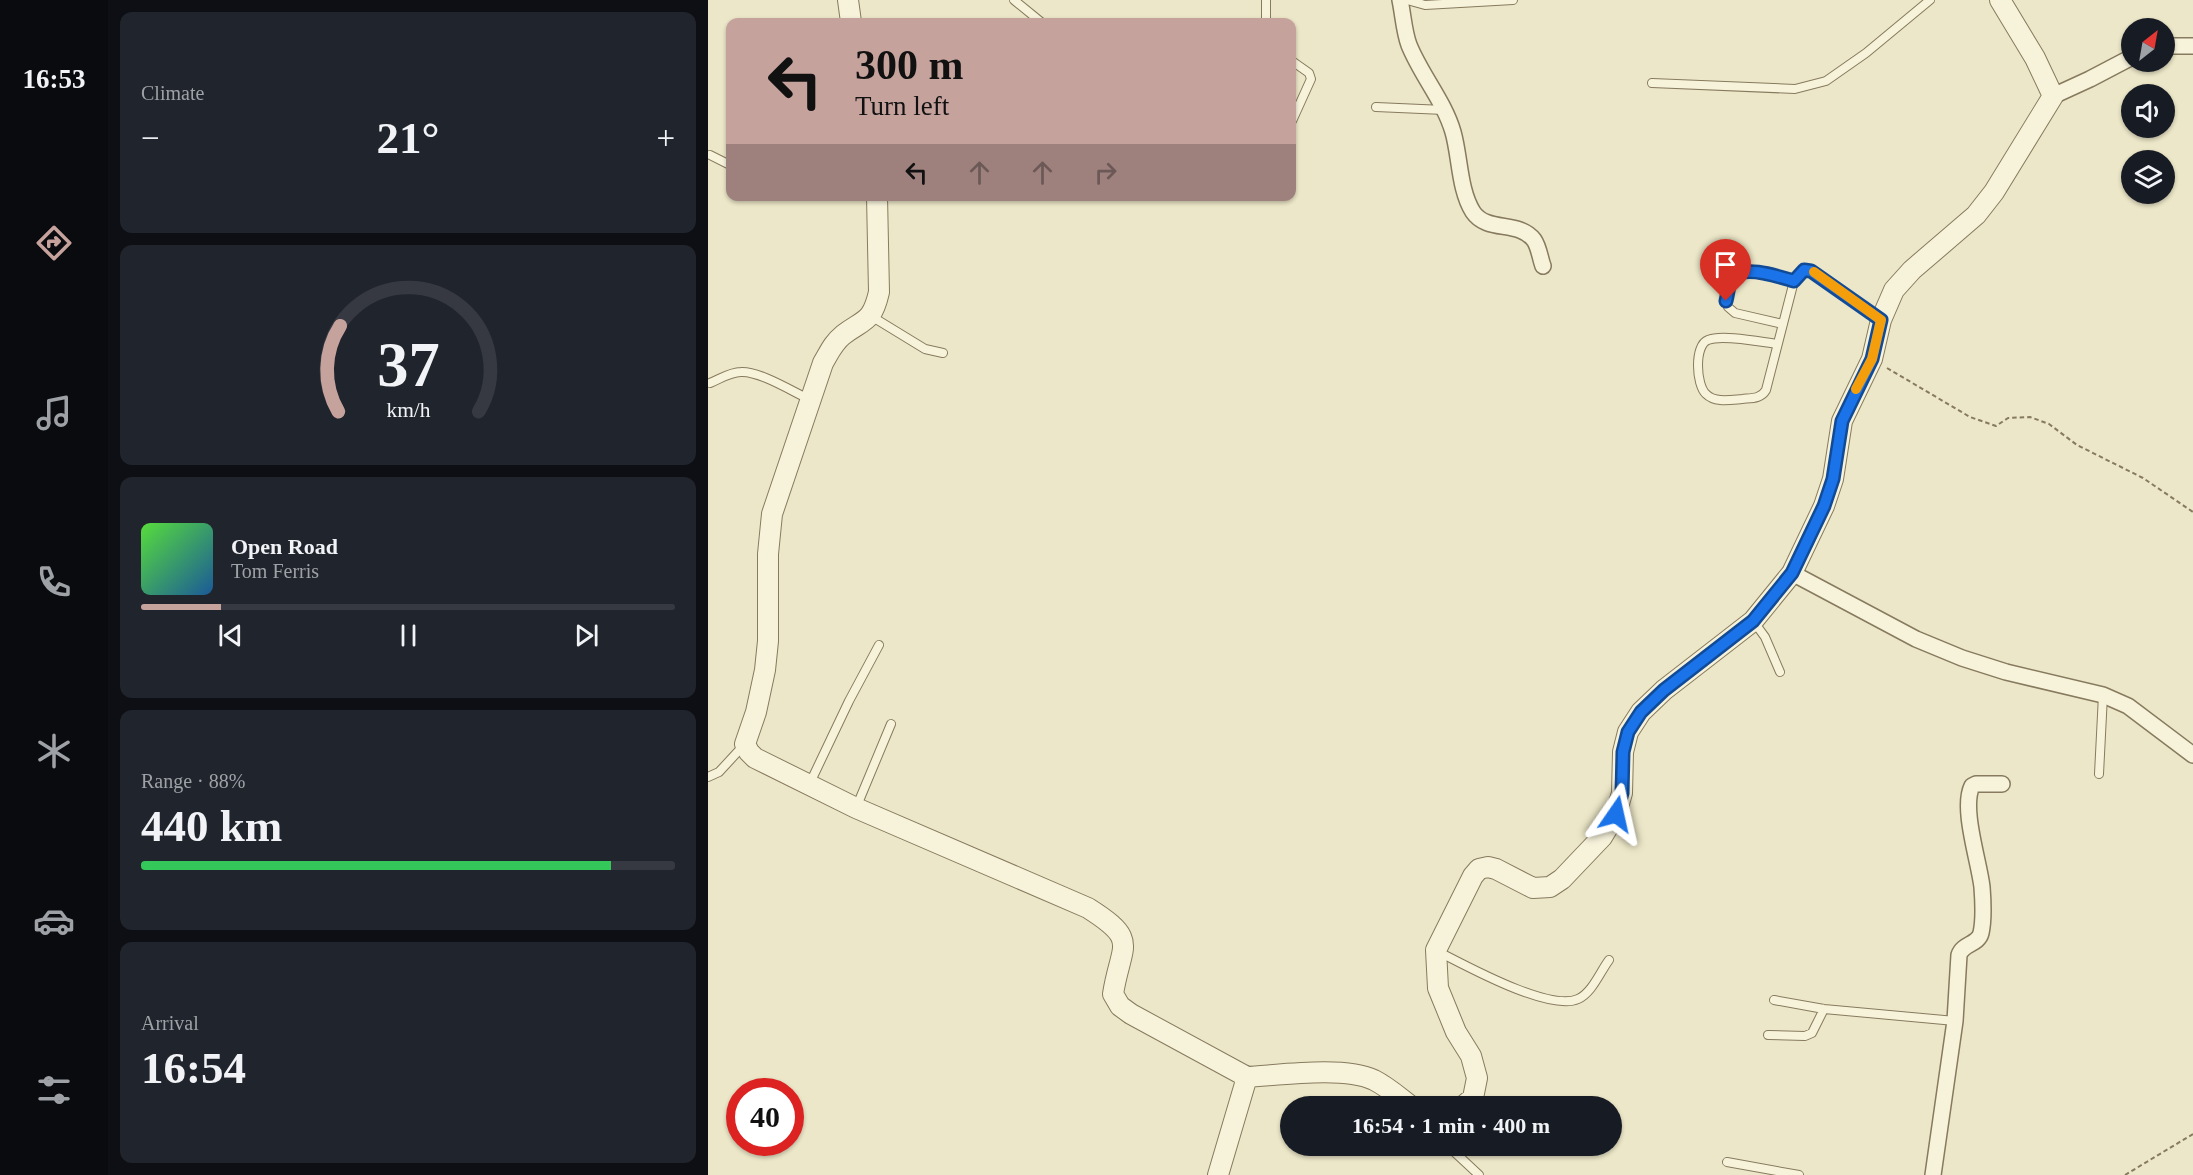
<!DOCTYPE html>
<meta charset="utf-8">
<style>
body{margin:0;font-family:Georgia,serif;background:#20242c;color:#f1f3f6;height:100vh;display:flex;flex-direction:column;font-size:22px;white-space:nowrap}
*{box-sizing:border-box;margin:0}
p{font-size:20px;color:#9ea1a6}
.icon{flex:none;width:33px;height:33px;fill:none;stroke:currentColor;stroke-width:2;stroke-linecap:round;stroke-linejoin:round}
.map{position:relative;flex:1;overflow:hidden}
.details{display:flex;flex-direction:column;gap:12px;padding:12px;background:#0d0f14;width:600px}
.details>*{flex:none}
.guide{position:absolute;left:18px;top:18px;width:570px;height:183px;border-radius:12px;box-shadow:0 2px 4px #0004;background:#c6a29d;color:#111;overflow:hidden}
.needle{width:39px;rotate:31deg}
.fabs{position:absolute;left:1413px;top:18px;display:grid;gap:12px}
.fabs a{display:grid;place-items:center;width:54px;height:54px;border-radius:50%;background:#171b24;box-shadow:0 2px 4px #0004;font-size:30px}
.speed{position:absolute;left:18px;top:1078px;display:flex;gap:12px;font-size:30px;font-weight:700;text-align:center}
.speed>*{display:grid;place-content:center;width:78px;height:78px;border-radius:50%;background:#171b24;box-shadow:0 2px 4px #0004;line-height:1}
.speed .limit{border:9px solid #d22;background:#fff;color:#111}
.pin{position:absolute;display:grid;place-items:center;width:51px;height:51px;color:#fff;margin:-62px -26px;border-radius:50% 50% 50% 0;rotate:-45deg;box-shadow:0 0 6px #0007}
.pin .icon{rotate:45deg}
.me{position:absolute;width:66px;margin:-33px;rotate:11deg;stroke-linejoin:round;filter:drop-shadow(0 0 4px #0008)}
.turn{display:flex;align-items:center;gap:21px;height:126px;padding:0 30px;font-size:27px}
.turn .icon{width:78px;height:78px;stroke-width:2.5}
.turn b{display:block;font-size:42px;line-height:51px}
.lanes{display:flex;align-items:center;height:57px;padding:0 30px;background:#0003;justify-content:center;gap:30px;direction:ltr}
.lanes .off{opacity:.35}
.big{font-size:45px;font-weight:700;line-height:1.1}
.details .tile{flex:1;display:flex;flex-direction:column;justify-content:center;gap:9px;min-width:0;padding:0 21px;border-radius:12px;background:#20242c}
.details .dial{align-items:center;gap:0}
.dial svg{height:156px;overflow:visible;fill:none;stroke:#363941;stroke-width:7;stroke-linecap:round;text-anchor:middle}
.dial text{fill:#f1f3f6;stroke:none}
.song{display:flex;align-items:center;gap:18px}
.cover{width:72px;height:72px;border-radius:9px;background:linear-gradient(135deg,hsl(110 70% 55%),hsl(210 70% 35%))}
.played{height:6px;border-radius:3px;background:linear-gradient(90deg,#c6a29d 15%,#363941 15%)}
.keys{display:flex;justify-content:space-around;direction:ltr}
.heat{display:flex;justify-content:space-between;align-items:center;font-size:33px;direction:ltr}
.charge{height:9px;border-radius:4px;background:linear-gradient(90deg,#34c759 88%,#363941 0)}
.trip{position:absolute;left:572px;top:1096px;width:342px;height:60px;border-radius:30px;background:#171b24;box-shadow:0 2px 4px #0004;font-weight:700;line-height:60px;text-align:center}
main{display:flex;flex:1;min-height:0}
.dock{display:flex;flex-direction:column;width:108px;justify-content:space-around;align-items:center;background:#090b0e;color:#9ea1a6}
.dock .icon{width:42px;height:42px}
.dock .selected{color:#c6a29d}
.dock b{font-size:27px;color:#f1f3f6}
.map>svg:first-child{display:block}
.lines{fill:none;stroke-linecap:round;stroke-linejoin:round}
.service-casing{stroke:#877a5e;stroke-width:10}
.minor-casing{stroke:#877a5e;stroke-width:18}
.tertiary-casing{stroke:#877a5e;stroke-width:22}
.path{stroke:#877a5e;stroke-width:2;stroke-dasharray:4.5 3;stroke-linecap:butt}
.service{stroke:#f7f3db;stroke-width:8}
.minor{stroke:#f7f3db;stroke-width:15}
.tertiary{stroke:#f7f3db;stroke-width:20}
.route-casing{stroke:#114b97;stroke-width:15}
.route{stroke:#1a73e8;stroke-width:10}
.slow{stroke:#f59e0b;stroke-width:10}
</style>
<main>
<nav class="dock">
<b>16:53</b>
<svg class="icon selected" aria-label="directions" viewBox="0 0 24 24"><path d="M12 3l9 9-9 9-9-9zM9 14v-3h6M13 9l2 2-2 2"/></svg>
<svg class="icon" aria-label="music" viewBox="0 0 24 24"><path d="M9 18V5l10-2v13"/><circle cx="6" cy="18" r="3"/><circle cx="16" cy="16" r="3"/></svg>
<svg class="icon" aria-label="phone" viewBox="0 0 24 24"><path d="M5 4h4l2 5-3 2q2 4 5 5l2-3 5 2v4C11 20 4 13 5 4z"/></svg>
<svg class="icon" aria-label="climate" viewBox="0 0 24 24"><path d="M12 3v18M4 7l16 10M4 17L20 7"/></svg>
<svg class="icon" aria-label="car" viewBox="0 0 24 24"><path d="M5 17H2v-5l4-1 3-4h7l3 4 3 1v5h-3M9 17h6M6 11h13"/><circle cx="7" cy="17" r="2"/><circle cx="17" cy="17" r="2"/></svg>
<svg class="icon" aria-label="filters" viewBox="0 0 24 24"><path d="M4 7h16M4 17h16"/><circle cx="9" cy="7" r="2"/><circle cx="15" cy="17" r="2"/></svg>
</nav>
<section class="details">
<div class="tile"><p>Climate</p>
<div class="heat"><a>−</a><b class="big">21°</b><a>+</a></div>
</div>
<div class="tile dial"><svg viewBox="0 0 100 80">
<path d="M14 69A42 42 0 1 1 86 69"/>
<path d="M14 69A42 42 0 0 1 15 25" stroke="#c6a29d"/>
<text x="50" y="56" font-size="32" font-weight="700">37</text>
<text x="50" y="72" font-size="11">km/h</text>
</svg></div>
<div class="tile">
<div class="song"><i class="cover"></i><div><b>Open Road</b><p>Tom Ferris</p></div></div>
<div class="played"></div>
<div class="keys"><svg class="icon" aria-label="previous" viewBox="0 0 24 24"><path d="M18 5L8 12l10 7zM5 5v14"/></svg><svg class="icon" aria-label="pause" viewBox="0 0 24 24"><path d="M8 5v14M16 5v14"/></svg><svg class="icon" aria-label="next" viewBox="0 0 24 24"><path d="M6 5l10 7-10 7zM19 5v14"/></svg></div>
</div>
<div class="tile"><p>Range · 88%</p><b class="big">440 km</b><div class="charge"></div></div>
<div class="tile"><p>Arrival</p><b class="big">16:54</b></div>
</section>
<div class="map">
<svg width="1485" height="1175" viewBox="0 0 1485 1175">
<rect width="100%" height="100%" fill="#ece7c8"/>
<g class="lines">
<defs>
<path id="service" d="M 306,0 L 333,22
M 699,0 L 717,5 L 805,0
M 558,22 L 558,0
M 584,61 L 601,73 L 603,79 L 584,121
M 944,83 L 1087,89 L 1118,81 L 1158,53 L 1222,0
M 668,107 L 736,110
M 2,155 L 22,165
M 163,316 L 217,349 L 235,353
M 1075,324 L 1027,313 L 1020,307 C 1017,297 1021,285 1026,275 L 1045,271 L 1086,281
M 1069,344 C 1053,342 1014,334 1000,340 C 986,345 988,385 998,394 C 1007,403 1022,400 1034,399 C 1043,398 1053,399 1058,390 L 1086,281 L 1096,270 L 1109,274 L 1173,320
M 2,383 C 12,379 22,372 33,372 C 52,371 85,392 103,400
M 1046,622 L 1057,637 L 1072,672
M 1391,774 L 1395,695
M 0,777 L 11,772 L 36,745
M 102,783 L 141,701 L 171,645
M 148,808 L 183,724
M 729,951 C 757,965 841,1012 870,999 C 884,993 892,972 901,960
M 1066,1000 L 1116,1009 L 1247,1021
M 1060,1035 L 1097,1036 L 1104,1033 L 1116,1009
M 740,1146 L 771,1175
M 1019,1162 L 1091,1175"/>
<path id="minor" d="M 692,0 C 695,14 696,32 701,45 C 713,75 736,101 745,132 C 752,156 751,190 765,212 C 779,233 811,220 826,240 C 831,247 832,258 835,266
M 1456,46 L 1485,46
M 1345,96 L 1382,79 L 1424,57
M 1084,573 L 1208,639 L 1254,658 L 1298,672 L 1395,695 L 1420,706 L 1485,755
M 1225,1175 L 1247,1021 L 1251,955 C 1255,943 1270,945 1273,933 C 1276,920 1275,900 1274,887 C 1271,861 1253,808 1264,786 L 1268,784 L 1294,784"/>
<path id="tertiary" d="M 140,0 L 143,22
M 169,196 L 171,292 C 164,323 156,319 135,335 C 125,343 121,353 115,363 L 64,514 L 60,554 L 60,641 L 57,670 L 48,712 L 37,744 L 41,752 L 47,758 L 148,808 L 380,908 C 432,941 413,943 405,994 L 412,1006 L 423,1014 L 539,1077
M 754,1107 L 765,1098 L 769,1078 L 763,1056 L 748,1032 L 730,988 L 728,950 L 765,876 L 771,869 L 780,867 L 788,869 L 825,888 L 842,887 L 854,879 L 894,837 L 908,814 L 914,793 L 915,752 L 920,732 L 933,712 L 956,690 L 1045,621 L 1084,573 L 1116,506 L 1125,479 L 1134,421 L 1164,359 L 1173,320 L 1186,290 L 1204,270 L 1268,215 L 1286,192 L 1345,96 L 1327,58 L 1292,0
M 510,1175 L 539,1077 C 573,1075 636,1066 666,1080 C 680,1087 692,1098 704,1107"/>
</defs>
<use href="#service" class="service-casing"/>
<use href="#minor" class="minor-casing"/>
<use href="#tertiary" class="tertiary-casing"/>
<path class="path" d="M 1179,368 L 1262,417 L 1288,426 L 1300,418 L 1322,417 L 1341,424 L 1369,445 L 1435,478 L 1485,512
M 1417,1175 L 1485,1134"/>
<use href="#service" class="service"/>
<use href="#minor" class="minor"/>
<use href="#tertiary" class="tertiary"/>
</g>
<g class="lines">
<defs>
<path id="route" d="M 908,814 L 914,793 L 915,752 L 920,732 L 933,712 L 956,690 L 1045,621 L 1084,573 L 1116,506 L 1125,479 L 1134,421 L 1164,359 L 1173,320 L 1103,271 L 1096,270 L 1086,281 C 1072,277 1035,264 1025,278 C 1020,284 1020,294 1018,301"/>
</defs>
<use href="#route" class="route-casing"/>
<use href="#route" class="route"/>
<path class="slow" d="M 1106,272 L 1173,320 L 1164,359 L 1148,389"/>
</g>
</svg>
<div class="fabs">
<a><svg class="needle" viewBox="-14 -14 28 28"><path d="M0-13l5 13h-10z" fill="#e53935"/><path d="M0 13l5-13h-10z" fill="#9ea1a6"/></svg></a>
<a><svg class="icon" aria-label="sound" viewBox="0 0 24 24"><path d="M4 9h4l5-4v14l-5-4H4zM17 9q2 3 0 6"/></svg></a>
<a><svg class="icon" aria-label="layers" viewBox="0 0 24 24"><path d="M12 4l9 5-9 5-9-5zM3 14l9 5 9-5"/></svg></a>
</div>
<div class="speed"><div class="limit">40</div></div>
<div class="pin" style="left:1018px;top:301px;background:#d93025"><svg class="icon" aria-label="arrive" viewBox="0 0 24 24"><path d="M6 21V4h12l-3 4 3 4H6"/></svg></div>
<svg class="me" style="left:908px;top:814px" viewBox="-20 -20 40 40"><path d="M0-17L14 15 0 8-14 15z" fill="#1a73e8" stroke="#fff" stroke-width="4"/></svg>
<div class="trip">16:54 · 1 min · 400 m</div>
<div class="guide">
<div class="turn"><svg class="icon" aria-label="left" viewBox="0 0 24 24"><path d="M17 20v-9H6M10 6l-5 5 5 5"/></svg><div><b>300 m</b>Turn left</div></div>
<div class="lanes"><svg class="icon" aria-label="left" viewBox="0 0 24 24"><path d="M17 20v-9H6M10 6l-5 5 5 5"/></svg><svg class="icon off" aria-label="ahead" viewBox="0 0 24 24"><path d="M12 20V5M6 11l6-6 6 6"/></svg><svg class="icon off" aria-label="ahead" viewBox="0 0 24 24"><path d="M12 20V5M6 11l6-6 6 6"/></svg><svg class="icon off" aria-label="right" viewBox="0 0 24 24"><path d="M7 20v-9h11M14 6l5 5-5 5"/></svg></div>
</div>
</div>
</main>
